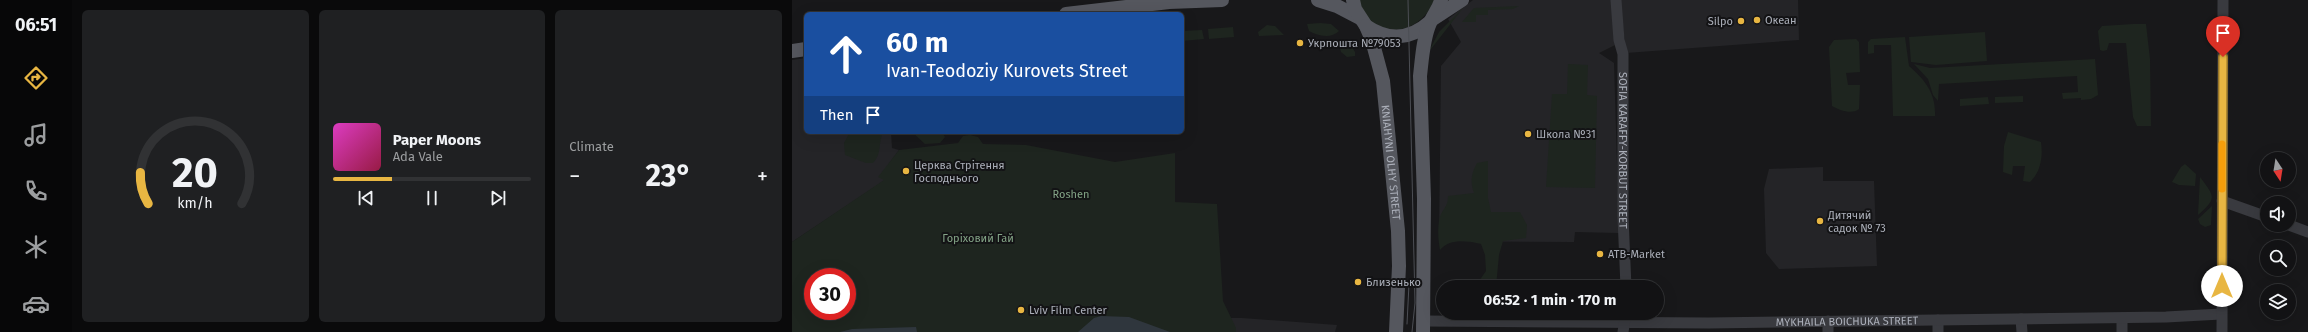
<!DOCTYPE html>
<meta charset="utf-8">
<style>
body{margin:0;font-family:"Fira Sans",sans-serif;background:#1f2022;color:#f1f3f6;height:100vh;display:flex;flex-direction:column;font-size:15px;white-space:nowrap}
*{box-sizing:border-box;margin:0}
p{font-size:13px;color:#9c9ea0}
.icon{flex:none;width:22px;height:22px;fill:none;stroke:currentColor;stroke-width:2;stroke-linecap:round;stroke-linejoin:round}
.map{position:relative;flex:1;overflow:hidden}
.side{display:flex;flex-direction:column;gap:10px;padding:10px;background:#0a0a0b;width:720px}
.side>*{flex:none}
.top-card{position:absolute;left:12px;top:12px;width:380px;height:122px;border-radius:6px;box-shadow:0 4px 16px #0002,0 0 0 1px #313234;background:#1a4fa0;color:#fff;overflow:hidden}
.needle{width:26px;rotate:168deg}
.fabs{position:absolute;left:1468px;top:152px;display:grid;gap:8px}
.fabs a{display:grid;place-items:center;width:36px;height:36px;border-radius:50%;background:#121214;box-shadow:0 4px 16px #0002,0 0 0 1px #313234;font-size:20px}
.speed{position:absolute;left:12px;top:268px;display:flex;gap:8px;font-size:20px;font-weight:700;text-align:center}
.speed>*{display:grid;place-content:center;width:52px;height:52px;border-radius:50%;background:#121214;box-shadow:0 4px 16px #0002,0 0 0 1px #313234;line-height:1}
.speed .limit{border:6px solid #d22;background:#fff;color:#111}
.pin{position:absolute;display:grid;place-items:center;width:34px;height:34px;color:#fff;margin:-41px -17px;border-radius:50% 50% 50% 0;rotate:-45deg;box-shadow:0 0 4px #0007}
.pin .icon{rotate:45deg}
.me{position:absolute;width:44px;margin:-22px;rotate:0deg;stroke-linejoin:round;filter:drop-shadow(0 0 3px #0008)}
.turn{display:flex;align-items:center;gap:14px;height:84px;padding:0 16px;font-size:18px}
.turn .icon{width:52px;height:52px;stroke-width:2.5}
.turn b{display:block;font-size:28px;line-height:34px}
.then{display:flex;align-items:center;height:38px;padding:0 16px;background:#0003;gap:8px;font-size:15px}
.big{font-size:30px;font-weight:700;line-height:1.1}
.side .card{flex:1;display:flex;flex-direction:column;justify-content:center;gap:6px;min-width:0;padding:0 14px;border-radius:6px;background:#1f2022}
.side .dial{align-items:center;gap:0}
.dial svg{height:104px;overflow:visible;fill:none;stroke:#313234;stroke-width:7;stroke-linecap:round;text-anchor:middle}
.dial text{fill:#f1f3f6;stroke:none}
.song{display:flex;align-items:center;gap:12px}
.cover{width:48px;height:48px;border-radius:6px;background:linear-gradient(135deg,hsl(310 70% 55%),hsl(340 70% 35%))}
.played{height:4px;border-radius:2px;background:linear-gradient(90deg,#e8b642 30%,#313234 30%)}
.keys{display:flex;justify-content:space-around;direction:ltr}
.heat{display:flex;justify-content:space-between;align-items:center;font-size:22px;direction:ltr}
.side .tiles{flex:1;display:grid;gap:10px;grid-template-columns:repeat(3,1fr)}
.trip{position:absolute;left:644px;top:280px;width:228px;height:40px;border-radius:20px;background:#121214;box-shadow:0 4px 16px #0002,0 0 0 1px #313234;font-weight:700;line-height:40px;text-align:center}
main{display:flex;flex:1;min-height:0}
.menu{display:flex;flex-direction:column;width:72px;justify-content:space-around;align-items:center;background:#070708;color:#9c9ea0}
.menu .icon{width:28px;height:28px}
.menu .current{color:#e8b642}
.menu b{font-size:18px;color:#f1f3f6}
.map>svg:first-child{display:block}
.built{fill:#242427}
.green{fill:#1e251f;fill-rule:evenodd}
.water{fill:#2f363d}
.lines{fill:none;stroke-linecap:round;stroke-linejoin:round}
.minor{stroke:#393a3f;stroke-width:11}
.major{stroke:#55575e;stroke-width:14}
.tram{stroke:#4c4e54;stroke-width:1}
.route-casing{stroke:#97762b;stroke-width:10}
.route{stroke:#e8b642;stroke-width:7}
.slow{stroke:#f59e0b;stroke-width:7}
.poi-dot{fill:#e8b642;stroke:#131315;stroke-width:1.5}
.labels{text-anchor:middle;stroke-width:4;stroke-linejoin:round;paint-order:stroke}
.poi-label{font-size:11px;fill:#abafb9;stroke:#131315;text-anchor:start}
.street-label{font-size:11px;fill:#abafb9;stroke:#131315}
.park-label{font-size:11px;fill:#83a386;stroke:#131315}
</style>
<main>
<nav class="menu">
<b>06:51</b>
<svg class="icon current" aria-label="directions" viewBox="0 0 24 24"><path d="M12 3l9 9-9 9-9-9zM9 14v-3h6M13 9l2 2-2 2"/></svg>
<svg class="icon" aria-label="music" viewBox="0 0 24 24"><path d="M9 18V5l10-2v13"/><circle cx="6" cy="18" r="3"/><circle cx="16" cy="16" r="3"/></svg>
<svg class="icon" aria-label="phone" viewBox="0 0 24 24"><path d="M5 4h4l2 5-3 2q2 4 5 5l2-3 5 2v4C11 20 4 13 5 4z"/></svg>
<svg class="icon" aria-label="climate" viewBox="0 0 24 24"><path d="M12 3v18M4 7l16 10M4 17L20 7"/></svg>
<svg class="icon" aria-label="car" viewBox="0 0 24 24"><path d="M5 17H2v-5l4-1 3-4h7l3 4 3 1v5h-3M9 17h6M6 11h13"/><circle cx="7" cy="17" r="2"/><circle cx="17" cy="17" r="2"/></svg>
</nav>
<section class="side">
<div class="tiles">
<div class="card dial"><svg viewBox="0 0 100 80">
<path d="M14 69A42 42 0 1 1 86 69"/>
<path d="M14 69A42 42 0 0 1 8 45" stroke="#e8b642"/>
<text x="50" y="56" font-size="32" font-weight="700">20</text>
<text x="50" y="72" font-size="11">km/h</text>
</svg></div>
<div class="card">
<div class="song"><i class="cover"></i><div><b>Paper Moons</b><p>Ada Vale</p></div></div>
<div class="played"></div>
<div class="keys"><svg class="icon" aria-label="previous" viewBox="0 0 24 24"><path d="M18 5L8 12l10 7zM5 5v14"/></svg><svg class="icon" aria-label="pause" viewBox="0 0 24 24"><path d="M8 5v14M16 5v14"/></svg><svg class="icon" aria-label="next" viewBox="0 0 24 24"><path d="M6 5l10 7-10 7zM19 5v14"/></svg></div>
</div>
<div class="card"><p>Climate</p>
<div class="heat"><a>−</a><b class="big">23°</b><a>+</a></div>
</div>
</div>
</section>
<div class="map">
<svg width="1516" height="332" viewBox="0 0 1516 332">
<rect width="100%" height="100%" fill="#18181a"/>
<path class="built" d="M 681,0 L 820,0 L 823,45 L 807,53 L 822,63 L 827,233 L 783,232 L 782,242 L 647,241 L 649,66 L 669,42 L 656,19 Z
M 828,0 L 1006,0 L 1007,40 L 834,53 Z
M 14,58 L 14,132 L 99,132 L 100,148 L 107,150 L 96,165 L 93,180 L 0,242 L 0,60 Z
M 1031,167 L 1031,181 L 1082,181 L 1085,266 L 987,269 L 974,253 L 972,189 L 977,169 Z
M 421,318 L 450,318 L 545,325 L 543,332 L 424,332 Z"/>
<path class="green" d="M 566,0 L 642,0 C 632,29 592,43 573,14 C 570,10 568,5 566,0 Z
M 727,6 L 721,9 L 696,10 L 696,15 L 684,15 L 684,22 L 670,22 L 682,8 Z
M 671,8 L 639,49 L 638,49 L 647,32 Z
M 528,23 L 539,24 L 547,31 C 539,39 526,36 517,31 L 515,24 Z
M 1341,24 L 1354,24 L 1358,59 L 1359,126 L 1345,126 L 1341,117 L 1334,43 L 1317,43 L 1315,50 L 1311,51 L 1308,50 L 1306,31 L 1310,26 Z
M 475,25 L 483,26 L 492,35 L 467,36 L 466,32 Z
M 441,27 L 442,37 L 417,39 L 416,29 Z
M 410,30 L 412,39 L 390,41 L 390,31 Z
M 1193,32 L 1195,61 L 1144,65 L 1119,62 L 1117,37 Z
M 1113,37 L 1117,66 C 1133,80 1144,93 1143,116 L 1101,116 L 1099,45 L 1082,45 L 1082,53 L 1076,54 L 1076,42 L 1079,39 Z
M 1064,39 L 1067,42 L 1068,72 L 1054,73 L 1056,85 L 1068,85 L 1067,109 C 1060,115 1047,110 1040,106 L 1037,47 L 1042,40 Z
M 556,41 L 563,52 L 563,56 L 555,57 L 549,52 L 547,45 L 550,42 Z
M 1303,59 L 1306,95 L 1299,99 L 1289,100 L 1289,98 L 1271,99 L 1270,93 L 1286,92 L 1285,76 L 1147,84 L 1146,101 L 1141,95 L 1136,79 L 1122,64 L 1138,68 Z
M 776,64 L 796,65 L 795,95 L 805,96 L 803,188 L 754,187 L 760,94 L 775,94 Z
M 1231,96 L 1231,102 L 1203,103 L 1203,97 Z
M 1196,97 L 1197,104 L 1168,106 L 1168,99 Z
M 58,132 L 91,132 C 86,143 90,154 81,163 L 74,163 L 53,155 L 52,143 Z
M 120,132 L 150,132 L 153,137 L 148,143 L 133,144 Z
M 1216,132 L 1249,142 C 1251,156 1249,172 1238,182 L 1231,181 L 1233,166 L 1221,166 L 1220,175 L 1211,172 L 1212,146 Z
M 178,135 L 186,137 L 191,144 L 234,145 L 323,162 L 383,153 L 383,202 L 425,204 L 431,301 L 444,328 L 444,332 L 0,332 L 0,242 L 92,180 L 86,177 L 107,150 L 166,143 L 171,136 ZM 21,277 L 55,277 L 55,311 L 21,311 Z
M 696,161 L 696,198 L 699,212 L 728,212 L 735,225 L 734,238 L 711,241 L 707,255 L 704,287 L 686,287 L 687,281 L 694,271 L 693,255 L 689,244 C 676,241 658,238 648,250 C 646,240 645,223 649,214 C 653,207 656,205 656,196 L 682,193 C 678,182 679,174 685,163 Z
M 1393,164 L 1404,174 L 1403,186 L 1387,185 L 1380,182 L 1389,167 Z
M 1408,177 C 1423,197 1425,198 1406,215 Z
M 1420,206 L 1419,225 L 1413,227 L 1408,224 L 1406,219 Z"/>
<path class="water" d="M 309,316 L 337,317 L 378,332 L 286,332 L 302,318 Z
M 124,327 L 125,332 L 48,332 L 60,329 Z"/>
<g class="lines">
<g class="minor">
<path id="s1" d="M 824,0 L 827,40 L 831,54 L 831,217 L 834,287"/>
<path d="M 1430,201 L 1475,217"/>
<path d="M 1497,225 L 1516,232"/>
<path d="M 1330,318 L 1330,332"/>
<path d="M 1229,319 L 1230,332"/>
<path d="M 1146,320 L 1146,332"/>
<path id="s2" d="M 632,321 L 917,323 L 1374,317 L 1429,314"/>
<path d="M 1036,321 L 1036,332"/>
<path d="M 831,332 L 834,313"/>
<path d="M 1430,332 L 1431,0"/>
</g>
<g class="major">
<path d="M 526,0 L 545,6 L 568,18"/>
<path id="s3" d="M 561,0 L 563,9 L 574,26 L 580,40 L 591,81 L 606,231 L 607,266 L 604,332"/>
<path d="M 274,14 L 377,2 L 430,0"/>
<path d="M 641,19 L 670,0"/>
<path d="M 574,26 C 596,41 618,40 638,22"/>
<path d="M 0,51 L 14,49"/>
<path d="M 631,332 L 632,199 L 628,76 C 630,59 631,38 638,23 C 641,15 647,9 649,0"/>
</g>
<path class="tram" d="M 616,0 L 623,303 L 620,332
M 615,324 L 617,284"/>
</g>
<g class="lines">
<defs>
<path id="route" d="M 1430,286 L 1431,57"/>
</defs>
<use href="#route" class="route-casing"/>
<use href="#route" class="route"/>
<path class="slow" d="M 1430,144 L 1430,189"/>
</g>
<g class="poi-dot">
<circle cx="965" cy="20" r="4"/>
<circle cx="949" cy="21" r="4"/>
<circle cx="508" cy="43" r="4"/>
<circle cx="736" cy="134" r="4"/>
<circle cx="114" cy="171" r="4"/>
<circle cx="1028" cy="221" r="4"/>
<circle cx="808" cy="254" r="4"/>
<circle cx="566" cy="282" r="4"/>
<circle cx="229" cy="310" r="4"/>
</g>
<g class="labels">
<g class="poi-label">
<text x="973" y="24">Океан</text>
<text x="941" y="25" text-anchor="end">Silpo</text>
<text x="516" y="47">Укрпошта №79053</text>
<text x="744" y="138">Школа №31</text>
<text x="122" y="169">Церква Стрітення<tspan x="122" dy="13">Господнього</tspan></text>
<text x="1036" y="219">Дитячий<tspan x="1036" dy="13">садок № 73</tspan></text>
<text x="816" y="258">ATB-Market</text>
<text x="574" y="286">Близенько</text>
<text x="237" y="314">Lviv Film Center</text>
</g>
<g class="street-label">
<text dy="4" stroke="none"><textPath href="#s1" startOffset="151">SOFIA KARAFFY-KORBUT STREET</textPath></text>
<text dy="4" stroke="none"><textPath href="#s3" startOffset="169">KNIAHYNI OLHY STREET</textPath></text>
<text dy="4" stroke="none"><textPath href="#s2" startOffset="423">MYKHAILA BOICHUKA STREET</textPath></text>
</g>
<g class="park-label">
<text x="279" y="198">Roshen</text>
<text x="186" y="242">Горіховий Гай</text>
</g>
</g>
</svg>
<div class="fabs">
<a><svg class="needle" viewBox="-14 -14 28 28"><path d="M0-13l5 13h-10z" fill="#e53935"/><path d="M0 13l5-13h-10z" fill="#9c9ea0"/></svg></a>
<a><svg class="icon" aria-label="sound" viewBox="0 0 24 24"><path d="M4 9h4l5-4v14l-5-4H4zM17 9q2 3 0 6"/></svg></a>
<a><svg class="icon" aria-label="search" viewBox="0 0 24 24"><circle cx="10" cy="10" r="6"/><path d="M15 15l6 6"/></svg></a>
<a><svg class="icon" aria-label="layers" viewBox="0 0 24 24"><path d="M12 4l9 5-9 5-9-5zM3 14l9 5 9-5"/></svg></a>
</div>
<div class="speed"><div class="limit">30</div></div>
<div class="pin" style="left:1431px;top:57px;background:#d93025"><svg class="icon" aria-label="arrive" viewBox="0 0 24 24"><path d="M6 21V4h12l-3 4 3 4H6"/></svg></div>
<svg class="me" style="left:1430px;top:286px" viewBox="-20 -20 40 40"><circle r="19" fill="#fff"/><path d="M0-13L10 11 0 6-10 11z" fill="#e8b642"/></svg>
<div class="trip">06:52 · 1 min · 170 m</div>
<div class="top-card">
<div class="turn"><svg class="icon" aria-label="ahead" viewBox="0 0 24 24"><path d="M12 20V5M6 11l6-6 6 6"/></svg><div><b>60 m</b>Ivan-Teodoziy Kurovets Street</div></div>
<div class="then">Then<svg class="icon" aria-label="arrive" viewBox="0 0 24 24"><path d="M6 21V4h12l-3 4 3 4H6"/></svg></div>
</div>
</div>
</main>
